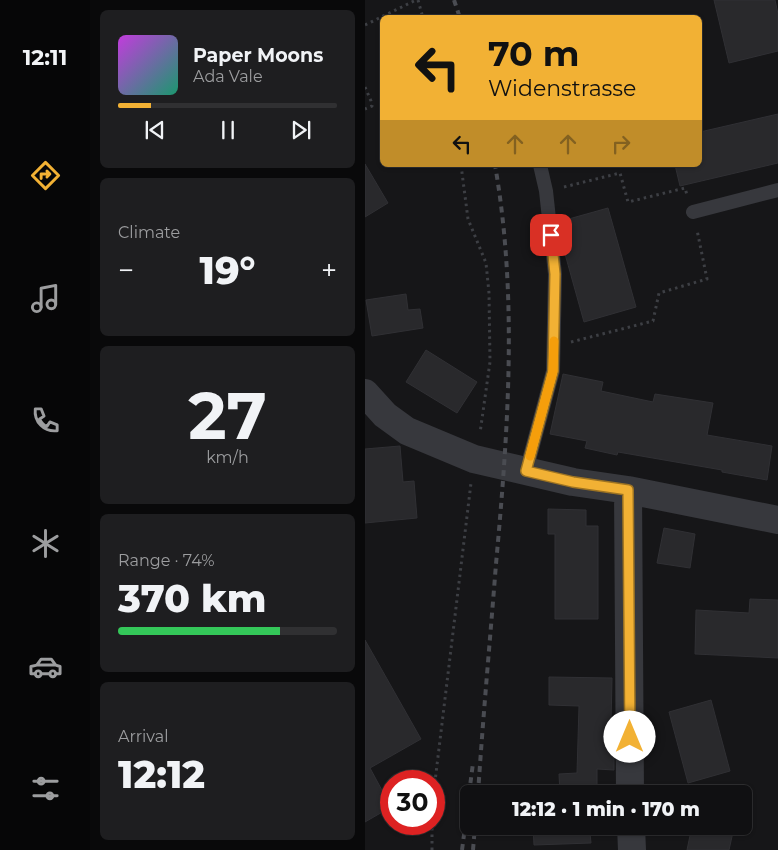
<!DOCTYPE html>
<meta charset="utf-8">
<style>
body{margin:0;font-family:Montserrat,sans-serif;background:#1e1e20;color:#f1f3f6;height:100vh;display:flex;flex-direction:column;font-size:19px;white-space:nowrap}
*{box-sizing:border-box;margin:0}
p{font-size:16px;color:#9c9d9f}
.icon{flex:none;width:28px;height:28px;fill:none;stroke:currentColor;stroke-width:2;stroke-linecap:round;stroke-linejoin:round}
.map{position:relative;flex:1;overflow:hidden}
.details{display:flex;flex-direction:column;gap:10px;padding:10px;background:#09090a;width:275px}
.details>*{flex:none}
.banner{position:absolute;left:15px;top:15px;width:322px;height:152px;border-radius:8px;box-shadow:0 1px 4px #0004,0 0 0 1px #303032;background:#f2b134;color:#111;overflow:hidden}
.speed{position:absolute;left:15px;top:770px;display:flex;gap:10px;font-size:25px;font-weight:700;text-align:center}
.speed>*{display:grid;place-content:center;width:65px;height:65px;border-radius:50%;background:#101012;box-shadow:0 1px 4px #0004,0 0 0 1px #303032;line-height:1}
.speed .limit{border:8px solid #d22;background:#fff;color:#111}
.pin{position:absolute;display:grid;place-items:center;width:42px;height:42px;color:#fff;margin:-21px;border-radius:10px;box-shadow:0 2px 8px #0006}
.me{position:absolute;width:55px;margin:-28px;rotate:0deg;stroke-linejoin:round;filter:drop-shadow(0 0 4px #0008)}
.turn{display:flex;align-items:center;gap:18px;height:105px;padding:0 25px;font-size:22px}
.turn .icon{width:65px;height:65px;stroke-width:2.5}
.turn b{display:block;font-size:35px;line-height:42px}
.lanes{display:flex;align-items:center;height:48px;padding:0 25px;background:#0003;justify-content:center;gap:25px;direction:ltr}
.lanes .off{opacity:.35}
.big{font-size:38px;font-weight:800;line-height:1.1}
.details .widget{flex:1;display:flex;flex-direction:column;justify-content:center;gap:8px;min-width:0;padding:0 18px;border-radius:8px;background:#1e1e20}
.details .dial{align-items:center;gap:0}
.dial b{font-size:65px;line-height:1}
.song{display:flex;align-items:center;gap:15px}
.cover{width:60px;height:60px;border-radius:8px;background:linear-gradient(135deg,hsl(290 70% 55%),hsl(160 70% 35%))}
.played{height:5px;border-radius:2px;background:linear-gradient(90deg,#f2b134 15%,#303032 15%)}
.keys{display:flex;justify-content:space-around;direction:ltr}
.heat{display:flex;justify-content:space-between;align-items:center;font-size:28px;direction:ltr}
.charge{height:8px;border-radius:4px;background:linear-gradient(90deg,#34c759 74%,#303032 0)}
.trip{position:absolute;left:95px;top:785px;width:292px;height:50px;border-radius:8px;background:#101012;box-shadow:0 1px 4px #0004,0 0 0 1px #303032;font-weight:800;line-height:50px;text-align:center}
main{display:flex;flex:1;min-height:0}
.tab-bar{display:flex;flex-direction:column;width:90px;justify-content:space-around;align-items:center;background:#060607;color:#9c9d9f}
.tab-bar .icon{width:35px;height:35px}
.tab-bar .on{color:#f2b134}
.tab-bar b{font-size:22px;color:#f1f3f6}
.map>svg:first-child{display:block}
.building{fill:#29292c;stroke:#303034}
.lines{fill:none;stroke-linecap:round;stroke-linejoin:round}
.path{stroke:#3d3f44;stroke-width:3;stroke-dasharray:2.5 4;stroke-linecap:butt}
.service{stroke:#37383d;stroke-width:14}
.minor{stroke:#37383d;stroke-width:28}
.rail{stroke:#4a4c52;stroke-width:4;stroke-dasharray:6 5;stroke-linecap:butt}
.route-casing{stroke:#9d7322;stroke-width:12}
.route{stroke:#f2b134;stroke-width:9}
.slow{stroke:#f59e0b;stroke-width:9}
</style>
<main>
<nav class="tab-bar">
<b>12:11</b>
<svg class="icon on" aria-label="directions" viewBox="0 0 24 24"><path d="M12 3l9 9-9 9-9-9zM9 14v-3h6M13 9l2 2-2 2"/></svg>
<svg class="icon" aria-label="music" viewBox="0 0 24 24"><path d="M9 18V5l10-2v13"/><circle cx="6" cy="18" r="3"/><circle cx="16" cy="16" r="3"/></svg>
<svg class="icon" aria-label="phone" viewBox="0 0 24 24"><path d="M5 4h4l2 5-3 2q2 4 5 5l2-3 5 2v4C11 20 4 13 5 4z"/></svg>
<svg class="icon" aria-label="climate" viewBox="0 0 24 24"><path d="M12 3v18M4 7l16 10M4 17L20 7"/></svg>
<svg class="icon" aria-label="car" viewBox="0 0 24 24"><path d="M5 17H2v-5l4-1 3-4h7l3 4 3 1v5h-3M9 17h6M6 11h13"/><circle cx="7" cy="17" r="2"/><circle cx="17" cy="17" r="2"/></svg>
<svg class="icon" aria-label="filters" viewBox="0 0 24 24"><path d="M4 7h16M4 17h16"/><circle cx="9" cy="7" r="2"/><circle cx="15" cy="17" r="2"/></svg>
</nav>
<section class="details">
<div class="widget">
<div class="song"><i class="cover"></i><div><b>Paper Moons</b><p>Ada Vale</p></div></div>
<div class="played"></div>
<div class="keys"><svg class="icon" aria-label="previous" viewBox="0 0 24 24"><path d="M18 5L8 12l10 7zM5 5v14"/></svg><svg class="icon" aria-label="pause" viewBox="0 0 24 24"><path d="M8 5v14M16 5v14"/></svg><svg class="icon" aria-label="next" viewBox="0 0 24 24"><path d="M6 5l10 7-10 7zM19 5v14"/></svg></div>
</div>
<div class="widget"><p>Climate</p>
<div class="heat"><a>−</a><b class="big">19°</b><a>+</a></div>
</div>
<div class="widget dial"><b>27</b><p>km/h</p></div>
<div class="widget"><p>Range · 74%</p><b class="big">370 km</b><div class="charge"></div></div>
<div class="widget"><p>Arrival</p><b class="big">12:12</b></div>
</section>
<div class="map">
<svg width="413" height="850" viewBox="0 0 413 850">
<rect width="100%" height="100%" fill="#161618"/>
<path class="building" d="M 349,0 L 410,0 L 413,14 L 413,51 L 364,63 Z
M 413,114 L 413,163 L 315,186 L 310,165 L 335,165 L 335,132 Z
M 0,164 L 23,203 L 0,217 Z
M 243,208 L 271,307 L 219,322 L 195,236 L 193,222 Z
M 41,294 L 43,310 L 55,309 L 58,328 L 7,336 L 1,300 Z
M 61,350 L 112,382 L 92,413 L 41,382 Z
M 198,374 L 238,382 L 236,391 L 288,402 L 290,394 L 348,403 L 342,435 L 407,446 L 402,480 L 357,472 L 357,470 L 253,452 L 252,455 L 220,448 L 222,441 L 185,434 Z
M 35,446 L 38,482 L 49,481 L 52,518 L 0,523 L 0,449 Z
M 183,509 L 221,510 L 221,526 L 233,526 L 233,619 L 190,619 L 190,534 L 183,534 Z
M 299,528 L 330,534 L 325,568 L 292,563 Z
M 385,599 L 413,600 L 413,658 L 330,654 L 331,610 L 384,613 Z
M 0,640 L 56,739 L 5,768 L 26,807 L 0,822 Z
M 184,677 L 247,678 L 246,724 L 249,724 L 249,770 L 232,769 L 232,794 L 195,794 L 194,774 L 212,773 L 214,706 L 184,705 Z
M 346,700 L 365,771 L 323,783 L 304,712 Z
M 168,826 L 233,826 L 234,832 L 225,833 L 226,843 L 169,845 Z
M 327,826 L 339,826 L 368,832 L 364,850 L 322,850 Z"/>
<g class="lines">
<path class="path" d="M 53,0 L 58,18
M 0,25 L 51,0
M 0,87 L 6,101 L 7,106 L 0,109
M 96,165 L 103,219 L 121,263 L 124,293 L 125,362 L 115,433
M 199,187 L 255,173 L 263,202 L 320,188 L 322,195
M 206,342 L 288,321 L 294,293 L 342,279 L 332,230
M 69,790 L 106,483
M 67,850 L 67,824"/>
<path class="service" d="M 328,212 L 413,190
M 161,471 L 188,371 L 190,274 L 181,191 L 175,165"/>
<path class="minor" d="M 0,393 L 20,415 L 42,431 L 109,459 L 208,482 L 263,490 L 413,520
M 263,490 L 265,794
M 266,826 L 267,850"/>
<path class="rail" d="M 89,0 L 95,18
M 104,794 L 108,763
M 113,794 C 118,717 125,641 131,564 C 143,431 153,297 130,165
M 97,850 L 104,797
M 108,850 L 110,826"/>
</g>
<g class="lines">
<defs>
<path id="route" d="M 186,235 L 190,274 L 188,371 L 161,471 L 208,482 L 263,490 L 265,737"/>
</defs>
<use href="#route" class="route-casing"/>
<use href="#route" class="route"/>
<path class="slow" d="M 165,456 L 188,371 L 189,341"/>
</g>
</svg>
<div class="speed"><div class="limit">30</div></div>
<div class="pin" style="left:186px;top:235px;background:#d93025"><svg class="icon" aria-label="arrive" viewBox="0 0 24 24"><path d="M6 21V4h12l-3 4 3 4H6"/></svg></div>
<svg class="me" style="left:265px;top:737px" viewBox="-20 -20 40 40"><circle r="19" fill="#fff"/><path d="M0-13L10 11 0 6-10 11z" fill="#f2b134"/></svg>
<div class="trip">12:12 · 1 min · 170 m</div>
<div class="banner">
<div class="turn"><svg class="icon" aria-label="left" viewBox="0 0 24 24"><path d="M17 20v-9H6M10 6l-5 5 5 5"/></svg><div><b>70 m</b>Widenstrasse</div></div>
<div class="lanes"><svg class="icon" aria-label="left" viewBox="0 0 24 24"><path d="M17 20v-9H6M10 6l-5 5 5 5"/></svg><svg class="icon off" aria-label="ahead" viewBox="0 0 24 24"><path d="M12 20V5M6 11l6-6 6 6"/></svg><svg class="icon off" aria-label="ahead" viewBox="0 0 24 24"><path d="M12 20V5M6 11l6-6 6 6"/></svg><svg class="icon off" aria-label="right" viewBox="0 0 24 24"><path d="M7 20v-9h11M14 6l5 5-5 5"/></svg></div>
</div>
</div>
</main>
